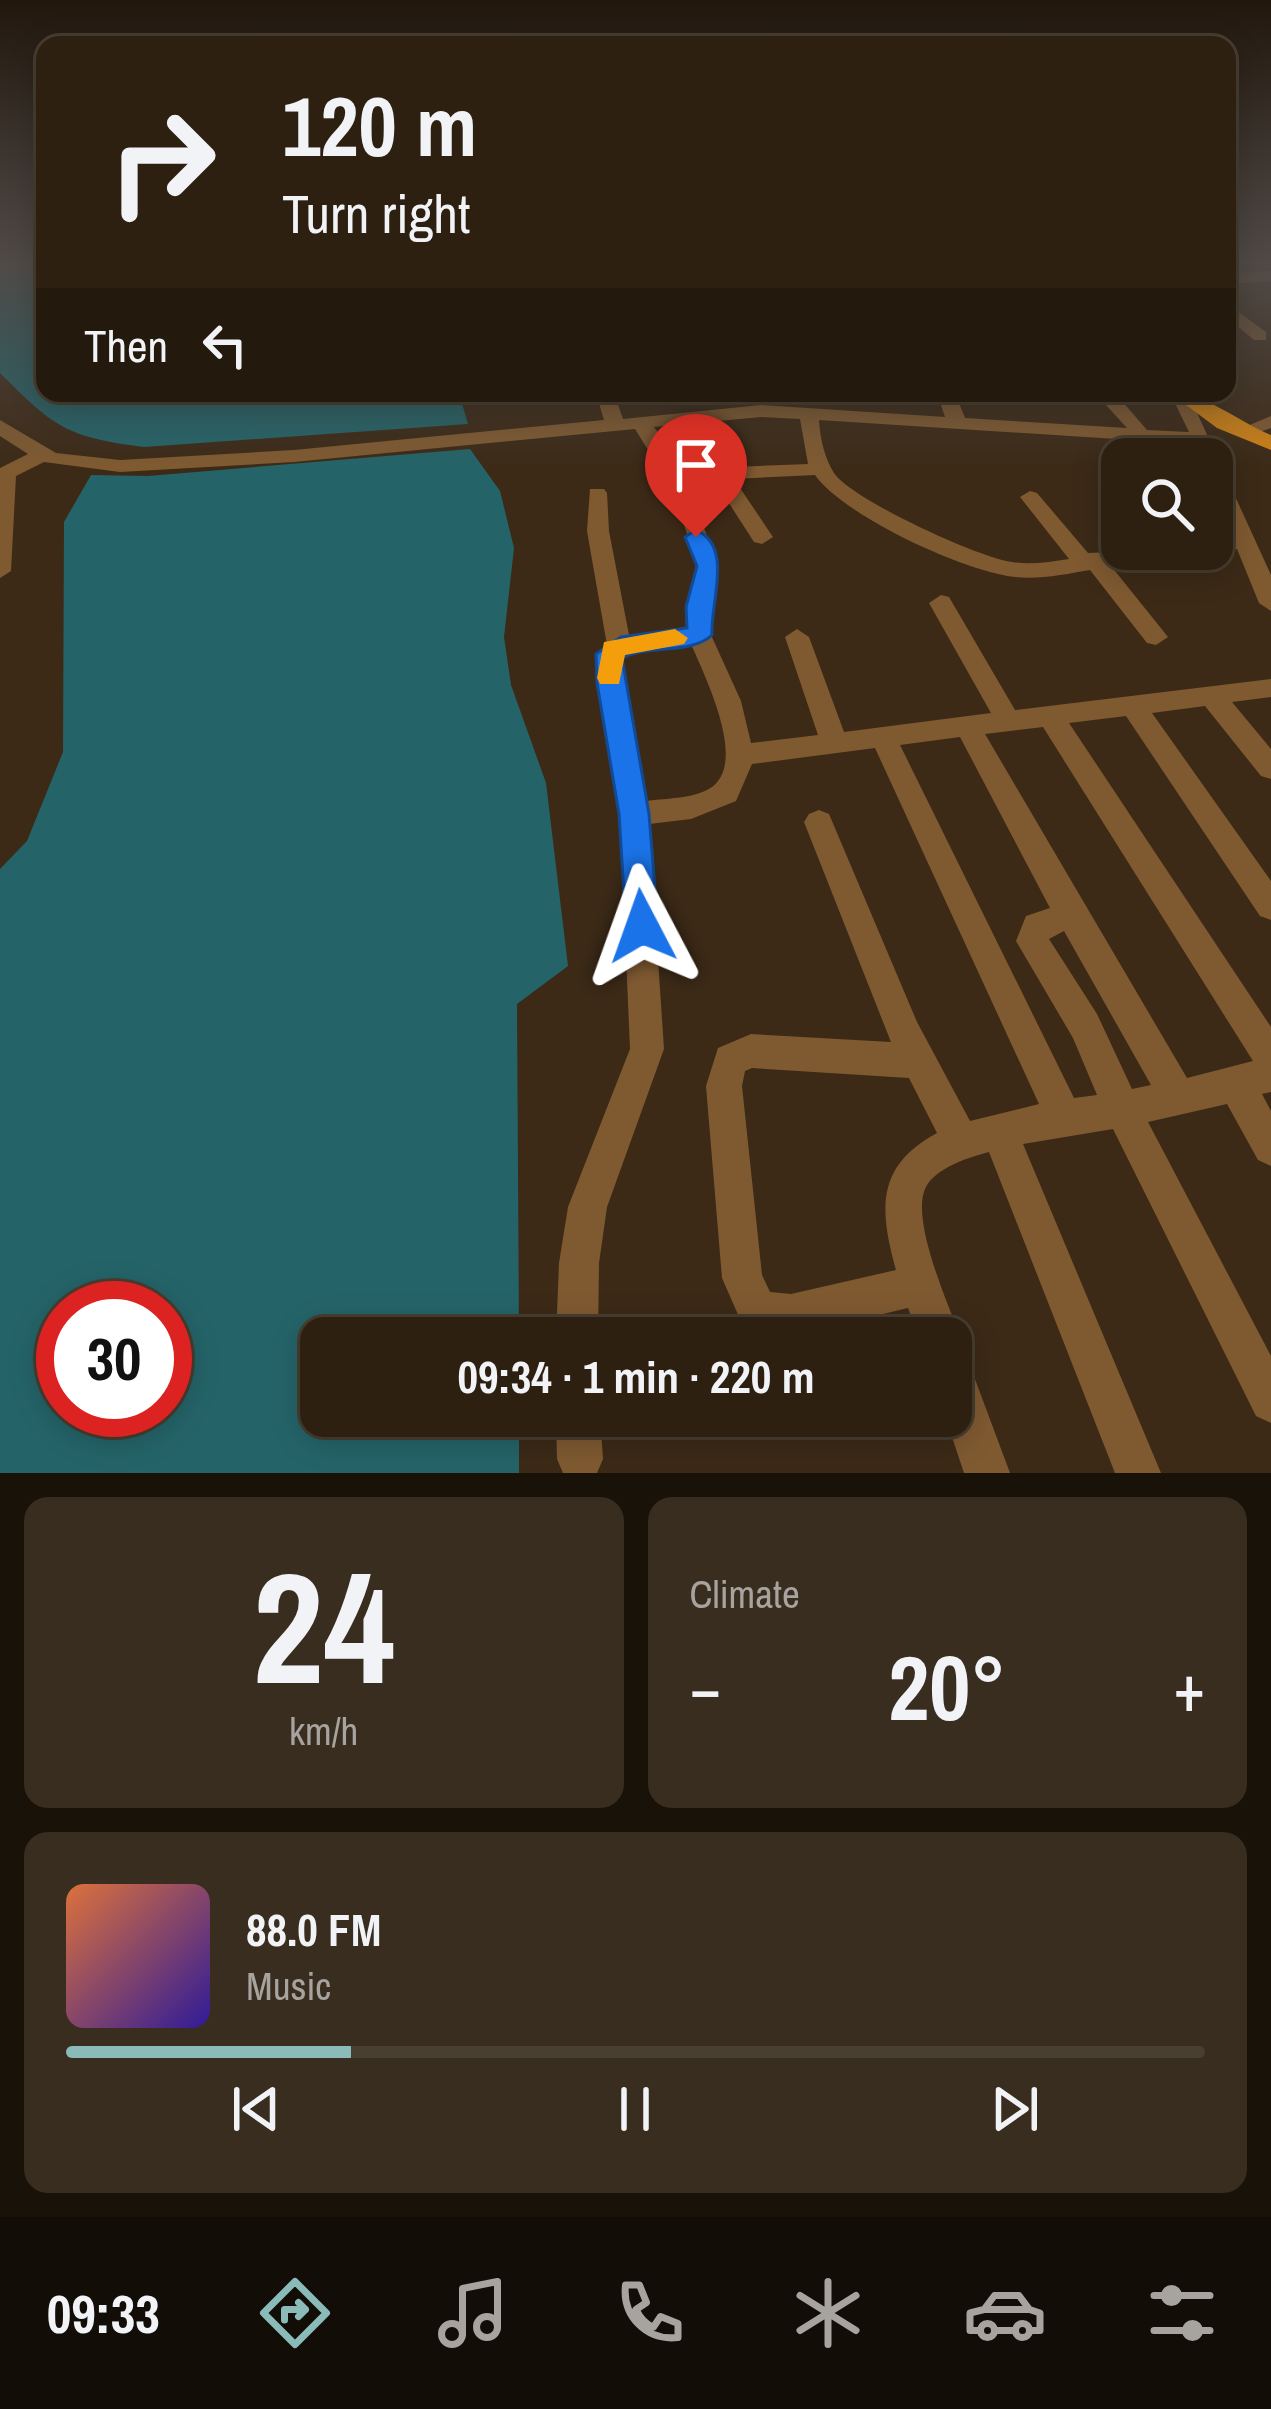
<!DOCTYPE html>
<meta charset="utf-8">
<style>
body{margin:0;font-family:"Archivo Narrow",sans-serif;background:#392d1f;color:#f1f3f6;height:100vh;display:flex;flex-direction:column;font-size:45px;white-space:nowrap}
*{box-sizing:border-box;margin:0}
p{font-size:39px;color:#a7a39f}
.icon{flex:none;width:66px;height:66px;fill:none;stroke:currentColor;stroke-width:2;stroke-linecap:round;stroke-linejoin:round}
.map{position:relative;height:1473px;overflow:hidden}
.sheet{display:flex;flex-direction:column;gap:24px;padding:24px;background:#191209;flex:1}
.sheet>*{flex:none}
.hud{position:absolute;left:36px;top:36px;width:1200px;height:366px;border-radius:24px;box-shadow:0 6px 30px #0003,0 0 0 3px #483e31;background:#2d2011;color:#f1f3f6;overflow:hidden}
.buttons{position:absolute;left:1101px;top:438px;display:grid;gap:24px}
.buttons a{display:grid;place-items:center;width:132px;height:132px;border-radius:24px;background:#2d2011;box-shadow:0 6px 30px #0003,0 0 0 3px #483e31;font-size:60px}
.speed{position:absolute;left:36px;top:1281px;display:flex;gap:24px;font-size:60px;font-weight:700;text-align:center}
.speed>*{display:grid;place-content:center;width:156px;height:156px;border-radius:50%;background:#2d2011;box-shadow:0 6px 30px #0003,0 0 0 3px #483e31;line-height:1}
.speed .limit{border:18px solid #d22;background:#fff;color:#111}
.pin{position:absolute;display:grid;place-items:center;width:102px;height:102px;color:#fff;margin:-123px -51px;border-radius:50% 50% 50% 0;rotate:-45deg;box-shadow:0 0 12px #0007}
.pin .icon{rotate:45deg}
.me{position:absolute;width:132px;margin:-66px;rotate:356deg;stroke-linejoin:round;filter:drop-shadow(0 0 9px #0008)}
.turn{display:flex;align-items:center;gap:42px;height:252px;padding:0 48px;font-size:54px}
.turn .icon{width:156px;height:156px;stroke-width:2.5}
.turn b{display:block;font-size:84px;line-height:102px}
.then{display:flex;align-items:center;height:114px;padding:0 48px;background:#0003;gap:24px;font-size:45px}
.big{font-size:90px;font-weight:700;line-height:1.1}
.sheet .tile{flex:1;display:flex;flex-direction:column;justify-content:center;gap:18px;min-width:0;padding:0 42px;border-radius:24px;background:#392d1f}
.sheet .dial{align-items:center;gap:0}
.dial b{font-size:156px;line-height:1}
.song{display:flex;align-items:center;gap:36px}
.cover{width:144px;height:144px;border-radius:18px;background:linear-gradient(135deg,hsl(20 70% 55%),hsl(250 70% 35%))}
.played{height:12px;border-radius:6px;background:linear-gradient(90deg,#8bbbb9 25%,#483e31 25%)}
.keys{display:flex;justify-content:space-around;direction:ltr}
.heat{display:flex;justify-content:space-between;align-items:center;font-size:66px;direction:ltr}
.sheet .tiles{flex:1;display:grid;gap:24px;grid-template-columns:1fr 1fr}
.tile:last-child{grid-column:span 2}
.trip{position:absolute;left:300px;top:1317px;width:672px;height:120px;border-radius:24px;background:#2d2011;box-shadow:0 6px 30px #0003,0 0 0 3px #483e31;font-weight:700;line-height:120px;text-align:center}
.dock{display:flex;height:192px;justify-content:space-around;align-items:center;background:#120d07;color:#a7a39f}
.dock .icon{width:84px;height:84px}
.dock .current{color:#8bbbb9}
.dock b{font-size:54px;color:#f1f3f6}
.map>svg:first-child{display:block}
.water{fill:#246469;fill-rule:evenodd}
.lines{fill:none;stroke-linecap:round;stroke-linejoin:round}
.minor{fill:#7f5a31;fill-rule:evenodd}
.major{fill:#cf8217;fill-rule:evenodd}
.route{fill:#1a73e8;stroke:#114b97;stroke-width:3}
.slow{fill:#f59e0b}
</style>
<div class="map">
<svg width="1271" height="1473" viewBox="0 0 1271 1473">
<rect width="100%" height="100%" fill="#3c2a17"/>
<path class="water" d="M 0,262 L 45,262 L 45,393 L 459,393 L 468,424 L 144,447 C 66,437 54,427 0,373 Z
M 470,449 L 500,491 L 514,548 L 504,637 L 511,685 L 546,783 L 568,966 L 517,1004 L 519,1338 L 321,1338 L 321,1416 L 519,1416 L 519,1473 L 0,1473 L 0,869 L 27,841 L 63,752 L 64,522 L 91,475 L 148,476 ZM 63,1308 L 165,1308 L 165,1410 L 63,1410 Z"/>
<g class="lines">
<path class="minor" d="M 1271,271 L 1271,281 L 1227,284 L 1227,274 Z
M 1227,304 L 1266,332 L 1266,340 L 1254,340 L 1227,317 Z
M 596,393 L 614,393 L 623,419 L 761,405 L 945,417 L 937,393 L 955,393 L 965,418 L 1127,428 L 1095,393 L 1115,393 L 1147,430 L 1189,432 L 1170,393 L 1188,393 L 1271,575 L 1271,611 L 1259,603 L 1237,549 L 1204,549 L 1212,549 L 1212,538 L 1232,536 L 1212,486 L 1212,459 L 1202,458 L 1194,444 L 819,420 C 820,439 825,459 834,473 C 851,499 979,558 1012,562 C 1030,565 1050,562 1069,559 L 1020,497 L 1030,491 L 1037,493 L 1088,553 L 1182,549 L 1171,556 L 1111,566 L 1168,637 L 1156,645 L 1147,643 L 1090,570 C 1066,574 1039,580 1015,577 C 965,572 844,516 815,475 L 734,479 L 773,537 L 762,544 L 754,542 L 714,480 L 692,481 L 698,513 L 719,566 L 710,607 L 711,635 L 741,701 L 751,743 L 818,735 L 785,637 L 797,629 L 809,637 L 844,732 L 991,713 L 929,603 L 941,595 L 949,597 L 1015,710 L 1271,679 L 1271,697 L 1232,702 L 1271,749 L 1271,779 L 1261,776 L 1205,706 L 1152,713 L 1271,881 L 1271,920 L 1260,916 L 1126,716 L 1069,723 L 1271,1027 L 1271,1092 L 1262,1094 L 1271,1111 L 1271,1166 L 1258,1160 L 1227,1104 L 1148,1122 L 1271,1356 L 1271,1423 L 1256,1416 L 1113,1129 L 1023,1144 L 1161,1473 L 1115,1473 L 989,1152 C 970,1157 934,1168 925,1189 C 911,1222 949,1306 961,1338 L 956,1351 L 966,1355 L 1010,1473 L 964,1473 L 945,1416 L 951,1416 L 951,1338 L 919,1338 L 908,1308 L 791,1336 L 743,1326 L 722,1278 L 706,1086 L 718,1048 L 751,1034 L 891,1042 L 804,822 L 809,814 L 819,810 L 829,814 L 917,1022 L 970,1121 L 1039,1104 L 875,748 L 752,764 L 736,801 L 691,819 L 649,824 L 664,1049 L 607,1207 L 599,1263 L 598,1338 L 556,1338 L 559,1263 L 568,1207 L 630,1049 L 620,814 L 597,683 L 597,654 L 607,645 L 587,531 L 590,489 L 604,489 L 607,493 L 609,531 L 629,635 L 687,628 C 686,607 699,581 695,562 C 689,533 676,509 671,478 L 660,469 L 635,429 L 294,462 L 120,472 L 44,462 L 16,476 L 11,571 L 0,578 L 0,468 L 28,454 L 0,436 L 0,420 L 56,453 L 120,460 L 294,450 L 604,420 ZM 761,417 L 800,419 L 808,464 L 685,469 L 654,427 ZM 691,644 C 704,674 742,751 718,781 C 705,799 667,798 646,801 L 622,658 L 635,651 ZM 1043,727 L 1253,1061 L 1187,1078 L 985,734 ZM 960,737 L 1050,908 L 1026,916 L 1016,941 L 1073,1038 L 1097,1095 L 1074,1098 L 900,745 ZM 1064,931 L 1151,1085 L 1132,1089 L 1097,1014 L 1049,939 ZM 752,1068 L 909,1078 L 937,1133 C 876,1166 879,1209 896,1270 L 791,1294 L 770,1292 L 762,1275 L 742,1086 L 745,1071 Z
M 1271,416 L 1271,428 L 1243,438 L 1233,432 Z
M 556,1416 L 600,1416 L 603,1459 L 597,1473 L 563,1473 L 557,1459 Z"/>
<path class="major" d="M 1170,393 C 1206,393 1237,421 1271,435 L 1271,450 L 1217,428 Z"/>
</g>
<linearGradient id="sky" x2="0" y2="1"><stop stop-color="#21170d"/><stop offset="0.56" stop-color="#504a47"/><stop offset="1" stop-color="#504a47" stop-opacity="0"/></linearGradient>
<rect width="1271" height="468" fill="url(#sky)"/>
<path class="route" d="M 696,530 C 734,546 710,603 712,635 C 691,655 648,644 622,658 L 649,814 L 658,926 L 653,936 L 642,940 L 630,936 L 626,926 L 619,814 L 597,683 L 596,654 L 621,637 L 687,628 L 686,607 L 697,566 L 685,537 Z"/>
<path class="slow" d="M 675,629 L 688,638 L 684,644 L 625,655 L 619,684 L 600,684 L 597,678 L 604,642 Z"/>
</svg>
<div class="buttons">
<a><svg class="icon" aria-label="search" viewBox="0 0 24 24"><circle cx="10" cy="10" r="6"/><path d="M15 15l6 6"/></svg></a>
</div>
<div class="speed"><div class="limit">30</div></div>
<div class="pin" style="left:696px;top:537px;background:#d93025"><svg class="icon" aria-label="arrive" viewBox="0 0 24 24"><path d="M6 21V4h12l-3 4 3 4H6"/></svg></div>
<svg class="me" style="left:642px;top:926px" viewBox="-20 -20 40 40"><path d="M0-17L14 15 0 8-14 15z" fill="#1a73e8" stroke="#fff" stroke-width="4"/></svg>
<div class="trip">09:34 · 1 min · 220 m</div>
<div class="hud">
<div class="turn"><svg class="icon" aria-label="right" viewBox="0 0 24 24"><path d="M7 20v-9h11M14 6l5 5-5 5"/></svg><div><b>120 m</b>Turn right</div></div>
<div class="then">Then<svg class="icon" aria-label="left" viewBox="0 0 24 24"><path d="M17 20v-9H6M10 6l-5 5 5 5"/></svg></div>
</div>
</div>
<section class="sheet">
<div class="tiles">
<div class="tile dial"><b>24</b><p>km/h</p></div>
<div class="tile"><p>Climate</p>
<div class="heat"><a>−</a><b class="big">20°</b><a>+</a></div>
</div>
<div class="tile">
<div class="song"><i class="cover"></i><div><b>88.0 FM</b><p>Music</p></div></div>
<div class="played"></div>
<div class="keys"><svg class="icon" aria-label="previous" viewBox="0 0 24 24"><path d="M18 5L8 12l10 7zM5 5v14"/></svg><svg class="icon" aria-label="pause" viewBox="0 0 24 24"><path d="M8 5v14M16 5v14"/></svg><svg class="icon" aria-label="next" viewBox="0 0 24 24"><path d="M6 5l10 7-10 7zM19 5v14"/></svg></div>
</div>
</div>
</section>
<nav class="dock">
<b>09:33</b>
<svg class="icon current" aria-label="directions" viewBox="0 0 24 24"><path d="M12 3l9 9-9 9-9-9zM9 14v-3h6M13 9l2 2-2 2"/></svg>
<svg class="icon" aria-label="music" viewBox="0 0 24 24"><path d="M9 18V5l10-2v13"/><circle cx="6" cy="18" r="3"/><circle cx="16" cy="16" r="3"/></svg>
<svg class="icon" aria-label="phone" viewBox="0 0 24 24"><path d="M5 4h4l2 5-3 2q2 4 5 5l2-3 5 2v4C11 20 4 13 5 4z"/></svg>
<svg class="icon" aria-label="climate" viewBox="0 0 24 24"><path d="M12 3v18M4 7l16 10M4 17L20 7"/></svg>
<svg class="icon" aria-label="car" viewBox="0 0 24 24"><path d="M5 17H2v-5l4-1 3-4h7l3 4 3 1v5h-3M9 17h6M6 11h13"/><circle cx="7" cy="17" r="2"/><circle cx="17" cy="17" r="2"/></svg>
<svg class="icon" aria-label="filters" viewBox="0 0 24 24"><path d="M4 7h16M4 17h16"/><circle cx="9" cy="7" r="2"/><circle cx="15" cy="17" r="2"/></svg>
</nav>
